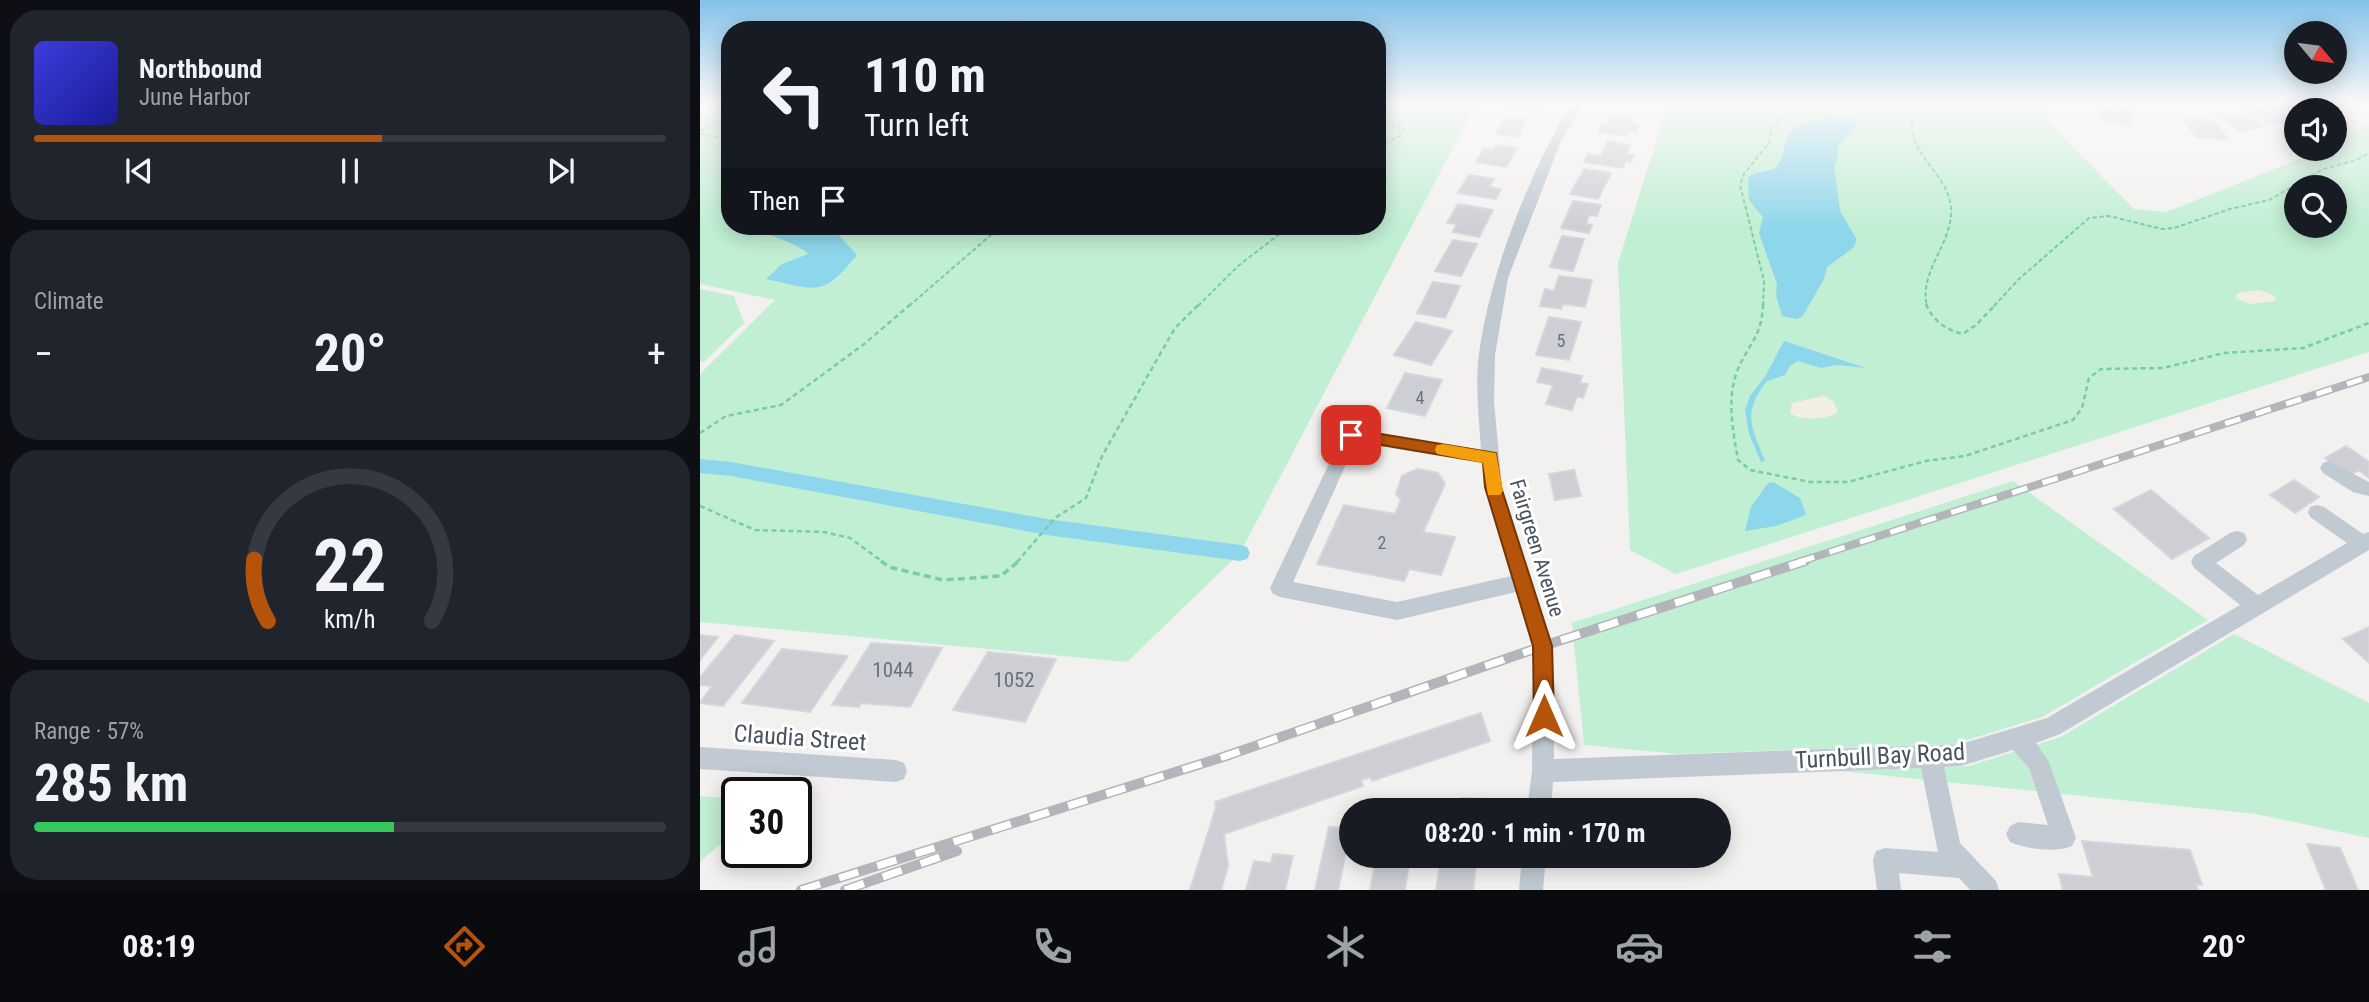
<!DOCTYPE html>
<meta charset="utf-8">
<style>
body{margin:0;font-family:"Roboto Condensed",sans-serif;background:#20242c;color:#f1f3f6;height:100vh;display:flex;flex-direction:column;font-size:26px;white-space:nowrap}
*{box-sizing:border-box;margin:0}
p{font-size:23px;color:#9ea1a6}
.icon{flex:none;width:38px;height:38px;fill:none;stroke:currentColor;stroke-width:2;stroke-linecap:round;stroke-linejoin:round}
.map{position:relative;flex:1;overflow:hidden}
.side{display:flex;flex-direction:column;gap:10px;padding:10px;background:#0d0f14;width:700px}
.side>*{flex:none}
.hud{position:absolute;left:21px;top:21px;width:665px;height:214px;border-radius:28px;box-shadow:0 4px 18px #0003;background:#171b24;color:#f1f3f6;overflow:hidden}
.needle{width:46px;rotate:119deg}
.buttons{position:absolute;left:1584px;top:21px;display:grid;gap:14px}
.buttons a{display:grid;place-items:center;width:63px;height:63px;border-radius:50%;background:#171b24;box-shadow:0 4px 18px #0003;font-size:35px}
.speed{position:absolute;left:21px;top:777px;display:flex;gap:14px;font-size:35px;font-weight:700;text-align:center}
.speed>*{display:grid;place-content:center;width:91px;height:91px;border-radius:50%;background:#171b24;box-shadow:0 4px 18px #0003;line-height:1}
.speed .limit{border:4px solid #111;border-radius:10px;background:#fff;color:#111}
.pin{position:absolute;display:grid;place-items:center;width:60px;height:60px;color:#fff;margin:-30px;border-radius:14px;box-shadow:0 4px 10px #0006}
.me{position:absolute;width:77px;margin:-38px;rotate:0deg;stroke-linejoin:round;filter:drop-shadow(0 0 5px #0008)}
.turn{display:flex;align-items:center;gap:24px;height:147px;padding:0 28px;font-size:32px}
.turn .icon{width:91px;height:91px;stroke-width:2.5}
.turn b{display:block;font-size:49px;line-height:60px}
.then{display:flex;align-items:center;height:66px;padding:0 28px;background:#0003;gap:14px;font-size:26px}
.big{font-size:52px;font-weight:700;line-height:1.1}
.side .widget{flex:1;display:flex;flex-direction:column;justify-content:center;gap:10px;min-width:0;padding:0 24px;border-radius:28px;background:#20242c}
.side .dial{align-items:center;gap:0}
.dial svg{height:182px;overflow:visible;fill:none;stroke:#363941;stroke-width:7;stroke-linecap:round;text-anchor:middle}
.dial text{fill:#f1f3f6;stroke:none}
.song{display:flex;align-items:center;gap:21px}
.cover{width:84px;height:84px;border-radius:10px;background:linear-gradient(135deg,hsl(240 70% 55%),hsl(240 70% 35%))}
.played{height:7px;border-radius:4px;background:linear-gradient(90deg,#b45309 55%,#363941 55%)}
.keys{display:flex;justify-content:space-around;direction:ltr}
.heat{display:flex;justify-content:space-between;align-items:center;font-size:38px;direction:ltr}
.charge{height:10px;border-radius:5px;background:linear-gradient(90deg,#34c759 57%,#363941 0)}
.trip{position:absolute;left:639px;top:798px;width:392px;height:70px;border-radius:35px;background:#171b24;box-shadow:0 4px 18px #0003;font-weight:700;line-height:70px;text-align:center}
.dock{display:flex;height:112px;justify-content:space-around;align-items:center;background:#090b0e;color:#9ea1a6}
.dock .icon{width:49px;height:49px}
.dock .current{color:#b45309}
.dock b{font-size:32px;color:#f1f3f6}
main{display:flex;flex:1;min-height:0}
.map>svg:first-child{display:block}
.green{fill:#c0efd3;fill-rule:evenodd}
.sand{fill:#f3eee2}
.water{fill:#8ed6eb}
.lines{fill:none;stroke-linecap:round;stroke-linejoin:round}
.canal{fill:#8ed6eb;fill-rule:evenodd}
.building{fill:#cdcfd5;stroke:#d4d6dc;stroke-width:2}
.path-far2{stroke:#78cda5;stroke-width:2;stroke-dasharray:4.5 2.5;stroke-linecap:butt}
.path-far1{stroke:#78cda5;stroke-width:2.5;stroke-dasharray:5 3.5;stroke-linecap:butt}
.path{stroke:#78cda5;stroke-width:3.5;stroke-dasharray:7 4.5;stroke-linecap:butt}
.minor{fill:#c1cad2;fill-rule:evenodd}
.rail-far1-casing{stroke:#b3b5ba;stroke-width:8}
.rail-casing{stroke:#b3b5ba;stroke-width:10}
.rail-far1{stroke:#fff;stroke-width:5;stroke-dasharray:16;stroke-linecap:butt}
.rail{stroke:#fff;stroke-width:7;stroke-dasharray:20;stroke-linecap:butt}
.route{fill:#b45309;stroke:#753606;stroke-width:2}
.slow{fill:#f59e0b}
.labels{text-anchor:middle;stroke-width:6;stroke-linejoin:round;paint-order:stroke}
.number-label{font-size:18px;fill:#69727c}
.street-label{font-size:21px;fill:#48535e;stroke:#fff}
.near-number-label{font-size:21px;fill:#69727c}
.near-street-label{font-size:24px;fill:#48535e;stroke:#fff}
</style>
<main>
<section class="side">
<div class="widget">
<div class="song"><i class="cover"></i><div><b>Northbound</b><p>June Harbor</p></div></div>
<div class="played"></div>
<div class="keys"><svg class="icon" aria-label="previous" viewBox="0 0 24 24"><path d="M18 5L8 12l10 7zM5 5v14"/></svg><svg class="icon" aria-label="pause" viewBox="0 0 24 24"><path d="M8 5v14M16 5v14"/></svg><svg class="icon" aria-label="next" viewBox="0 0 24 24"><path d="M6 5l10 7-10 7zM19 5v14"/></svg></div>
</div>
<div class="widget"><p>Climate</p>
<div class="heat"><a>−</a><b class="big">20°</b><a>+</a></div>
</div>
<div class="widget dial"><svg viewBox="0 0 100 80">
<path d="M14 69A42 42 0 1 1 86 69"/>
<path d="M14 69A42 42 0 0 1 8 42" stroke="#b45309"/>
<text x="50" y="56" font-size="32" font-weight="700">22</text>
<text x="50" y="72" font-size="11">km/h</text>
</svg></div>
<div class="widget"><p>Range · 57%</p><b class="big">285 km</b><div class="charge"></div></div>
</section>
<div class="map">
<svg width="1669" height="890" viewBox="0 0 1669 890">
<rect width="100%" height="100%" fill="#f3f0f0"/>
<path class="green" d="M 26,104 L 30,104 L 30,226 L 677,226 L 677,104 L 776,104 L 540,553 L 427,662 L 0,622 L 0,374 L 75,300 L 0,284 L 0,120 Z
M 968,104 L 1339,104 L 1352,126 L 1434,209 L 1466,212 L 1625,149 L 1634,149 L 1635,145 L 1669,123 L 1669,352 L 976,574 L 930,550 L 918,263 ZM 1596,187 L 1634,187 L 1634,226 L 1596,226 Z
M 0,289 L 34,296 L 44,323 L 5,361 L 0,362 Z
M 1313,481 L 1508,620 L 1342,717 L 1254,744 L 978,754 L 884,745 L 872,623 Z
M 1534,634 L 1669,703 L 1669,838 L 1556,814 L 1140,771 L 1269,766 L 1361,737 Z
M 0,796 L 37,799 L 37,829 L 0,862 Z"/>
<path class="sand" d="M 1558,290 L 1569,293 L 1576,298 L 1575,301 L 1550,304 L 1535,298 L 1538,293 Z
M 1124,396 L 1133,401 L 1138,412 C 1127,420 1100,421 1090,413 L 1092,403 Z"/>
<path class="water" d="M 1133,118 L 1149,118 L 1159,123 L 1138,146 L 1138,158 L 1134,166 L 1140,211 L 1157,240 L 1153,248 L 1127,267 L 1124,279 L 1102,317 L 1096,319 L 1082,316 L 1076,295 L 1077,284 L 1059,233 L 1063,217 L 1049,200 L 1048,178 C 1057,169 1070,174 1078,165 C 1086,154 1083,139 1093,129 L 1109,122 Z
M 53,226 L 127,226 L 133,229 L 157,255 C 122,298 117,290 66,279 L 82,264 L 108,254 C 100,244 65,234 52,228 Z
M 1084,341 L 1166,368 L 1136,365 L 1121,368 L 1098,361 L 1090,366 L 1085,375 L 1067,381 C 1042,413 1051,426 1065,461 L 1061,462 L 1049,434 L 1045,410 L 1050,396 L 1066,375 Z
M 1073,482 L 1100,498 L 1106,515 L 1076,526 L 1045,531 L 1051,507 L 1068,483 Z"/>
<g class="lines">
<path class="canal" d="M 0,459 L 31,462 L 347,519 L 540,545 L 547,547 L 550,553 L 547,559 L 540,561 L 347,535 L 31,476 L 0,473 Z"/>
</g>
<path class="building" d="M 808,104 L 839,104 L 836,110 L 818,108 L 817,111 L 805,109 Z
M 1580,104 L 1612,104 L 1623,110 L 1596,110 L 1596,114 Z
M 1553,105 L 1557,108 L 1571,105 L 1594,119 L 1570,124 L 1543,108 Z
M 1418,107 L 1435,111 L 1430,126 L 1398,118 L 1402,108 L 1417,112 Z
M 1524,112 L 1531,116 L 1545,113 L 1565,126 L 1541,132 L 1514,114 Z
M 911,115 L 933,119 L 931,123 L 939,124 L 936,132 L 929,131 L 927,136 L 898,132 L 901,124 L 907,125 Z
M 804,118 L 826,120 L 819,137 L 796,134 Z
M 1482,118 L 1514,121 L 1528,139 L 1496,137 Z
M 907,141 L 930,145 L 927,154 L 934,155 L 931,162 L 925,161 L 923,168 L 884,162 L 888,154 L 901,156 Z
M 797,145 L 817,148 L 806,167 L 776,162 L 784,149 L 794,150 Z
M 884,169 L 911,173 L 898,199 L 870,194 Z
M 769,175 L 794,179 L 789,187 L 801,189 L 796,199 L 758,193 Z
M 873,201 L 901,205 L 897,216 L 889,215 L 886,224 L 892,225 L 889,233 L 861,228 Z
M 758,204 L 793,210 L 779,237 L 753,232 L 757,224 L 747,223 Z
M 862,236 L 884,239 L 873,271 L 850,267 Z
M 753,240 L 777,244 L 761,276 L 735,271 Z
M 859,276 L 892,280 L 885,307 L 863,304 L 861,309 L 840,306 L 845,289 L 854,291 Z
M 733,282 L 760,286 L 745,318 L 717,313 Z
M 849,317 L 881,322 L 869,360 L 836,355 Z
M 716,322 L 752,331 L 731,365 L 694,355 Z
M 842,368 L 882,376 L 880,383 L 888,384 L 883,398 L 877,396 L 872,410 L 846,404 L 853,385 L 837,382 Z
M 705,373 L 742,380 L 725,416 L 687,408 Z
M 1646,446 L 1669,462 L 1669,478 L 1659,470 L 1649,476 L 1625,458 Z
M 717,469 L 738,473 L 745,484 L 723,532 L 755,537 L 741,575 L 709,569 L 704,581 L 617,564 L 644,505 L 695,514 L 701,500 L 696,494 L 702,476 Z
M 874,470 L 881,496 L 855,500 L 849,474 Z
M 1594,480 L 1619,497 L 1595,513 L 1570,495 Z
M 1451,490 L 1509,538 L 1472,559 L 1414,509 Z
M 1669,627 L 1669,663 L 1643,639 Z
M 0,635 L 18,637 L 0,660 Z
M 35,635 L 74,641 L 23,706 L 0,703 L 12,686 L 0,685 L 0,677 Z
M 171,643 L 242,648 L 210,707 L 161,703 L 159,707 L 132,705 Z
M 82,649 L 148,656 L 110,712 L 42,703 Z
M 288,652 L 356,659 L 325,722 L 253,710 Z
M 781,713 L 790,741 L 672,781 L 671,777 L 661,780 L 663,786 L 524,834 L 528,866 L 521,890 L 490,890 L 516,807 L 515,802 Z
M 761,798 L 784,799 L 783,810 L 747,810 L 749,800 L 761,801 Z
M 629,827 L 651,829 L 638,890 L 615,890 Z
M 1382,841 L 1490,850 L 1502,885 L 1496,884 L 1498,890 L 1363,890 L 1359,874 L 1393,877 Z
M 1607,844 L 1640,848 L 1658,890 L 1626,890 Z
M 573,854 L 593,856 L 585,890 L 546,890 L 554,861 L 571,863 Z
M 677,856 L 710,856 L 705,890 L 670,890 Z
M 741,856 L 777,856 L 773,890 L 736,890 Z"/>
<g class="lines">
<path class="path-far2" d="M 1212,104 C 1213,116 1210,130 1215,142 C 1225,165 1248,180 1251,207 C 1254,242 1218,272 1227,306
M 677,121 L 704,129 L 700,136 L 677,146
M 0,131 L 30,119
M 0,134 L 30,139
M 209,306 L 292,234 L 296,226
M 498,306 L 538,266 L 590,226
M 1063,306 L 1064,281 L 1040,185 L 1044,174 L 1069,143 L 1071,129 L 1095,104
M 1294,306 L 1319,279 L 1389,218 L 1409,216 L 1462,229 L 1474,228 L 1530,209 L 1569,200 L 1621,170 L 1656,160 L 1669,153"/>
<path class="path-far1" d="M 1063,304 C 1062,336 1050,342 1038,369 C 1026,397 1033,431 1038,460 L 1050,470 L 1110,482 L 1148,482 L 1226,461 L 1265,456 L 1373,420 L 1382,408 L 1389,378 L 1401,369 L 1463,368 L 1524,353 L 1603,348 L 1669,323
M 1226,304 C 1232,320 1246,330 1263,334 L 1276,325 L 1296,304
M 0,433 L 26,416 L 81,405 L 163,345 L 211,304
M 0,506 L 55,530 L 124,532 L 150,538 L 183,562
M 317,562 L 355,518 L 386,498 L 402,456 L 475,328 L 499,304"/>
<path class="path" d="M 181,561 L 189,567 L 243,580 L 301,576 L 319,561"/>
<path class="minor" d="M 871,104 L 883,104 L 861,141 L 808,278 L 795,355 L 794,402 L 802,487 L 853,646 L 854,759 L 1261,744 L 1347,718 L 1540,605 L 1494,568 L 1491,562 L 1494,556 L 1530,533 L 1537,531 L 1544,533 L 1547,539 L 1544,545 L 1516,563 L 1558,595 L 1647,543 L 1610,517 L 1608,512 L 1610,507 L 1617,505 L 1624,507 L 1663,534 L 1669,532 L 1669,550 L 1360,734 L 1336,743 L 1349,762 L 1376,838 L 1372,846 C 1356,853 1326,849 1310,842 L 1306,834 L 1310,826 L 1318,822 L 1348,825 L 1329,768 L 1313,750 L 1261,766 L 1244,767 L 1260,843 L 1296,881 L 1299,890 L 1270,890 L 1259,878 L 1199,873 L 1201,890 L 1177,890 L 1173,860 L 1176,851 L 1185,848 L 1238,852 L 1221,768 L 853,782 L 851,810 L 827,810 L 832,771 L 833,646 L 816,592 L 697,620 L 580,597 L 573,594 L 570,588 L 645,430 L 651,429 L 781,450 C 779,418 775,385 779,354 C 790,272 829,174 871,104 ZM 656,442 L 782,463 L 784,487 L 811,576 L 697,602 L 593,582 Z
M 1629,461 L 1669,482 L 1669,496 L 1653,492 L 1623,473 L 1620,468 L 1623,463 Z
M 0,747 L 196,760 L 204,763 L 207,771 L 204,779 L 196,782 L 0,769 Z
M 822,856 L 846,856 L 843,890 L 819,890 Z"/>
<defs>
<path id="rail-far1" d="M 1099,562 L 1669,377"/>
<path id="rail" d="M 101,890 L 523,757 L 843,646 L 1105,561
M 145,890 L 257,851"/>
</defs>
<use href="#rail-far1" class="rail-far1-casing"/>
<use href="#rail" class="rail-casing"/>
<use href="#rail-far1" class="rail-far1"/>
<use href="#rail" class="rail"/>
</g>
<linearGradient id="sky" x2="0" y2="1"><stop stop-color="#84c2e9"/><stop offset="0.45" stop-color="#faf8f8"/><stop offset="1" stop-color="#faf8f8" stop-opacity="0"/></linearGradient>
<rect width="1669" height="229" fill="url(#sky)"/>
<path class="route" d="M 651,429 L 796,453 L 801,487 L 852,646 L 854,716 L 851,722 L 844,725 L 837,722 L 834,716 L 833,646 L 785,487 L 783,462 L 646,439 L 643,435 Z"/>
<path class="slow" d="M 743,444 L 796,453 L 803,491 L 800,495 L 788,495 L 783,463 L 737,454 L 735,450 L 737,445 Z"/>
<g class="labels">
<g class="number-label">
<text x="861" y="347">5</text>
<text x="720" y="404">4</text>
<text x="682" y="549">2</text>
</g>
<g class="street-label">
<text transform="translate(837 548) rotate(73)" y="7">Fairgreen Avenue</text>
</g>
<g class="near-number-label">
<text x="193" y="677">1044</text>
<text x="314" y="687">1052</text>
</g>
<g class="near-street-label">
<text transform="translate(100 738) rotate(4)" y="8">Claudia Street</text>
<text transform="translate(1180 756) rotate(-3)" y="8">Turnbull Bay Road</text>
</g>
</g>
</svg>
<div class="buttons">
<a><svg class="needle" viewBox="-14 -14 28 28"><path d="M0-13l5 13h-10z" fill="#e53935"/><path d="M0 13l5-13h-10z" fill="#9ea1a6"/></svg></a>
<a><svg class="icon" aria-label="sound" viewBox="0 0 24 24"><path d="M4 9h4l5-4v14l-5-4H4zM17 9q2 3 0 6"/></svg></a>
<a><svg class="icon" aria-label="search" viewBox="0 0 24 24"><circle cx="10" cy="10" r="6"/><path d="M15 15l6 6"/></svg></a>
</div>
<div class="speed"><div class="limit">30</div></div>
<div class="pin" style="left:651px;top:435px;background:#d93025"><svg class="icon" aria-label="arrive" viewBox="0 0 24 24"><path d="M6 21V4h12l-3 4 3 4H6"/></svg></div>
<svg class="me" style="left:844px;top:716px" viewBox="-20 -20 40 40"><path d="M0-17L14 15 0 8-14 15z" fill="#b45309" stroke="#fff" stroke-width="4"/></svg>
<div class="trip">08:20 · 1 min · 170 m</div>
<div class="hud">
<div class="turn"><svg class="icon" aria-label="left" viewBox="0 0 24 24"><path d="M17 20v-9H6M10 6l-5 5 5 5"/></svg><div><b>110 m</b>Turn left</div></div>
<div class="then">Then<svg class="icon" aria-label="arrive" viewBox="0 0 24 24"><path d="M6 21V4h12l-3 4 3 4H6"/></svg></div>
</div>
</div>
</main>
<nav class="dock">
<b>08:19</b>
<svg class="icon current" aria-label="directions" viewBox="0 0 24 24"><path d="M12 3l9 9-9 9-9-9zM9 14v-3h6M13 9l2 2-2 2"/></svg>
<svg class="icon" aria-label="music" viewBox="0 0 24 24"><path d="M9 18V5l10-2v13"/><circle cx="6" cy="18" r="3"/><circle cx="16" cy="16" r="3"/></svg>
<svg class="icon" aria-label="phone" viewBox="0 0 24 24"><path d="M5 4h4l2 5-3 2q2 4 5 5l2-3 5 2v4C11 20 4 13 5 4z"/></svg>
<svg class="icon" aria-label="climate" viewBox="0 0 24 24"><path d="M12 3v18M4 7l16 10M4 17L20 7"/></svg>
<svg class="icon" aria-label="car" viewBox="0 0 24 24"><path d="M5 17H2v-5l4-1 3-4h7l3 4 3 1v5h-3M9 17h6M6 11h13"/><circle cx="7" cy="17" r="2"/><circle cx="17" cy="17" r="2"/></svg>
<svg class="icon" aria-label="filters" viewBox="0 0 24 24"><path d="M4 7h16M4 17h16"/><circle cx="9" cy="7" r="2"/><circle cx="15" cy="17" r="2"/></svg>
<b>20°</b>
</nav>
